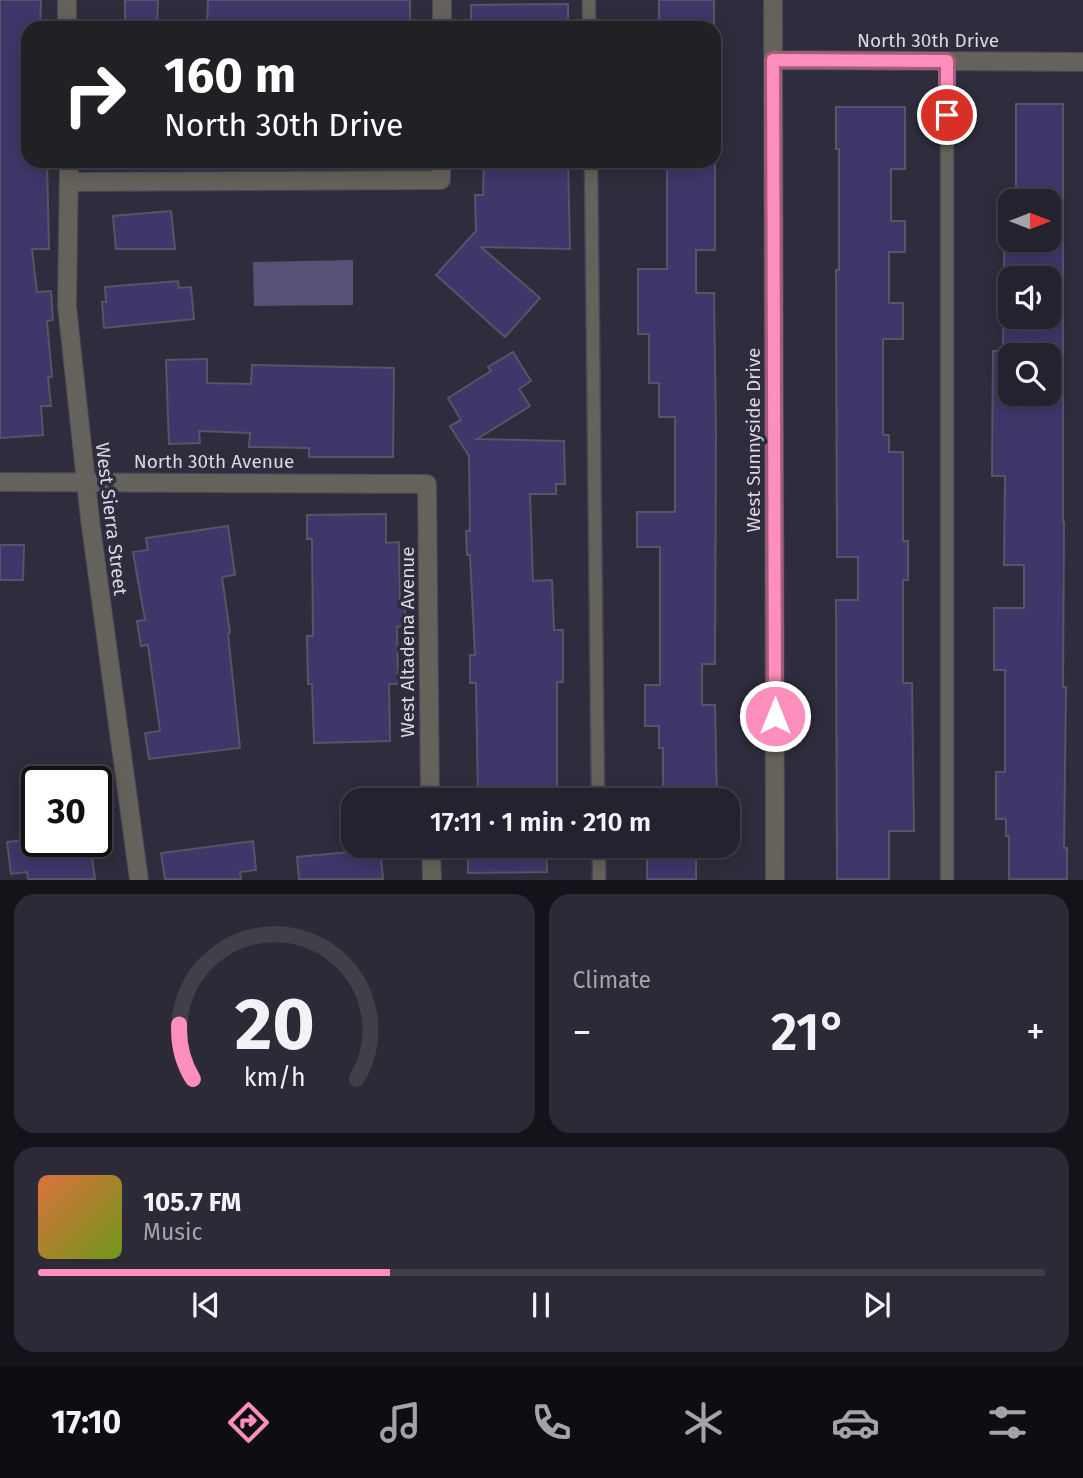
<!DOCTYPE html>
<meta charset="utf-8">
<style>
body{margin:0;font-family:"Fira Sans",sans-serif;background:#2b2a36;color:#f1f3f6;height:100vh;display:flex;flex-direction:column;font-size:26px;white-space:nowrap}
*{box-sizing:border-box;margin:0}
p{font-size:23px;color:#a3a4aa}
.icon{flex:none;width:38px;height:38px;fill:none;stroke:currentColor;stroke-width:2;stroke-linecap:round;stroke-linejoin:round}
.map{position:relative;height:880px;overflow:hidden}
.side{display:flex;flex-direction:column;gap:14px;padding:14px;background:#131319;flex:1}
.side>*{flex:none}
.hud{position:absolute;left:21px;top:21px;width:700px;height:147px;border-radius:21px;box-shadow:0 4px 18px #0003,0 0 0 2px #403f4a;background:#202124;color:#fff;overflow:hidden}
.needle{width:46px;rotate:90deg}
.controls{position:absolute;left:998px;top:189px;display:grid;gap:14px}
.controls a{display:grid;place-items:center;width:63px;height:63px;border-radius:14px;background:#23222e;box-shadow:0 4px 18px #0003,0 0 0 2px #403f4a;font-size:35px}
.speed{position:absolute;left:21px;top:766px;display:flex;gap:14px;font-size:35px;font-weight:700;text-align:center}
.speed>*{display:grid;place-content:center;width:91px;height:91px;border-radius:50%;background:#23222e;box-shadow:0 4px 18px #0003,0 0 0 2px #403f4a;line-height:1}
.speed .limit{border:4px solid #111;border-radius:10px;background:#fff;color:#111}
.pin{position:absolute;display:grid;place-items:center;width:60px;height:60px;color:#fff;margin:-30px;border:4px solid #fff;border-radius:50%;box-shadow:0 2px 7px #0007}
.me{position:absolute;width:77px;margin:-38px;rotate:0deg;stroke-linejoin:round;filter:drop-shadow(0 0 5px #0008)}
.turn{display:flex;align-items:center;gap:24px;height:147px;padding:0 28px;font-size:32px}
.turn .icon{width:91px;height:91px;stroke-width:2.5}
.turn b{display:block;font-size:49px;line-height:60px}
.big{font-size:52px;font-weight:600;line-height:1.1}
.side .widget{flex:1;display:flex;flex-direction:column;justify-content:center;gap:10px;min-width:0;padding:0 24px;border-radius:21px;background:#2b2a36}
.side .dial{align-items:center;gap:0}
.dial svg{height:182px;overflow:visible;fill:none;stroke:#403f4a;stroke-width:7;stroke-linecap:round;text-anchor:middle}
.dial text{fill:#f1f3f6;stroke:none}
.song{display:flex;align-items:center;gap:21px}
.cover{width:84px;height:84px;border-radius:10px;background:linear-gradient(135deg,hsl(20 70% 55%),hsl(80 70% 35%))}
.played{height:7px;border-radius:4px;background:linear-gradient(90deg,#fe8ebb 35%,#403f4a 35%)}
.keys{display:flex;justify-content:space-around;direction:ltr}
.heat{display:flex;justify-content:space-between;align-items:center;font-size:38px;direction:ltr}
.side .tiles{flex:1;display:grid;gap:14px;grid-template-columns:1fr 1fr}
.widget:last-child{grid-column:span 2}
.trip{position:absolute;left:341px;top:788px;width:399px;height:70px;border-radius:21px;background:#23222e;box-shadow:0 4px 18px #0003,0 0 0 2px #403f4a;font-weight:600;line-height:70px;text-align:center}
.menu{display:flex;height:112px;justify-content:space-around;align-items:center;background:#0e0e12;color:#a3a4aa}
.menu .icon{width:49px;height:49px}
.menu .on{color:#fe8ebb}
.menu b{font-size:32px;color:#f1f3f6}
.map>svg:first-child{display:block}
.green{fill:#575275}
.building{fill:#403669;stroke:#565466;stroke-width:2;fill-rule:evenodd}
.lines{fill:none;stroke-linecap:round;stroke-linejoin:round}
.lane-casing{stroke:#4a4858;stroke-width:15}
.street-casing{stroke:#4a4858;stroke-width:20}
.lane{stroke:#64625a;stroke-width:12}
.street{stroke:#64625a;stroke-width:18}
.route-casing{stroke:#a55c7a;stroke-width:18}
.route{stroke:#fe8ebb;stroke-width:12}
.labels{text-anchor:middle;stroke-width:7;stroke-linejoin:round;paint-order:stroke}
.street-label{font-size:19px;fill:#d9d8e3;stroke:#2f2d3d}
</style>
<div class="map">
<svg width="1083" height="880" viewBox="0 0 1083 880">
<rect width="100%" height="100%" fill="#2f2d3d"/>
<path class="green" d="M 353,260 L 353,305 L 254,306 L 253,262 Z"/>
<path class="building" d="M 0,0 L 41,0 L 40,28 L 28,28 L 28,161 L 47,163 L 49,249 L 32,249 L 37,292 L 51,291 L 53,320 L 47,321 L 52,377 L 48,377 L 51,406 L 41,406 L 43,435 L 0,438 Z
M 125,0 L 158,0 L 157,28 L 125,28 Z
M 208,0 L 410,0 L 410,28 L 207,28 Z
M 659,0 L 714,0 L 714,28 L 659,28 Z
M 568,4 L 568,28 L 471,28 L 471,5 Z
M 1016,104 L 1063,104 L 1063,522 L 1064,522 L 1063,687 L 1066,687 L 1064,848 L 1067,848 L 1067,879 L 1009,879 L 1009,836 L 1006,836 L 1006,819 L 996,819 L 996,772 L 1005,772 L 1005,670 L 994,670 L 994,608 L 1024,608 L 1024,565 L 1004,565 L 1005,476 L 992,476 L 993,351 L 1003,351 L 1005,195 L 1016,195 ZM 1010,201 L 1048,201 L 1048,240 L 1010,240 ZM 1010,278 L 1048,278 L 1048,317 L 1010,317 ZM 1010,355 L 1048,355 L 1048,394 L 1010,394 Z
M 836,107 L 905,107 L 905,169 L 891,169 L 891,221 L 905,221 L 905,252 L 889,252 L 889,303 L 903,303 L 903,339 L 883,339 L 883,435 L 889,435 L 889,452 L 903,452 L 903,541 L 908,541 L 908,580 L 903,580 L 903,683 L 912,683 L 914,831 L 889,831 L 889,879 L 837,879 L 836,600 L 858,600 L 858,557 L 837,557 L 836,270 L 839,270 L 839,149 L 836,149 Z
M 484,161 L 568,161 L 570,249 L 481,247 L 540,298 L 505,337 L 436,275 L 476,231 L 475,195 L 483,195 Z
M 667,161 L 715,161 L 715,250 L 696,250 L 696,293 L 714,293 L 716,433 L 715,664 L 702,664 L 702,705 L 715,705 L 717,800 L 663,800 L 663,748 L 659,748 L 659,726 L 645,726 L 645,685 L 660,685 L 660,547 L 637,547 L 637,512 L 675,512 L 675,417 L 659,417 L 659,383 L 649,383 L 649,334 L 638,334 L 638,269 L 667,269 Z
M 171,211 L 175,249 L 116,249 L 113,216 Z
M 178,281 L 179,288 L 191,287 L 194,319 L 104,328 L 102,302 L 106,302 L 105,287 Z
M 513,352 L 531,381 L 519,389 L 530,406 L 477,439 L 564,441 L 565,484 L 556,484 L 556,494 L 530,494 L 533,581 L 552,580 L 554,630 L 563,630 L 563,682 L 557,682 L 557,800 L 478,800 L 476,683 L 470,683 L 470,655 L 475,655 L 470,555 L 467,555 L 466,531 L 470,531 L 469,456 L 450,426 L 461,420 L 448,398 L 491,371 L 488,367 Z
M 207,359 L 207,383 L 251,384 L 252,365 L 394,368 L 393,457 L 309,457 L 309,448 L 249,447 L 250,433 L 199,431 L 200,443 L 169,444 L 166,360 Z
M 386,514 L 386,543 L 399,542 L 400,603 L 405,603 L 405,626 L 397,627 L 398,684 L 389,684 L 390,741 L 314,743 L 312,684 L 308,684 L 307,636 L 313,636 L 312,539 L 307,539 L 307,515 Z
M 228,526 L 235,575 L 222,577 L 230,633 L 228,634 L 240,748 L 149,759 L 145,733 L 160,731 L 148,645 L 141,646 L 137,621 L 145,620 L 133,552 L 148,550 L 146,538 Z
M 0,545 L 24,545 L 23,580 L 0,580 Z
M 37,838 L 37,842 L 90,842 L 95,879 L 28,879 L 27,872 L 11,874 L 7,842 Z
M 253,841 L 256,870 L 240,872 L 241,879 L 165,879 L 161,853 Z
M 468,845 L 546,845 L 547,872 L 468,873 Z
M 380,849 L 383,879 L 299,879 L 297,857 Z
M 647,851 L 696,851 L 696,879 L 647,879 Z"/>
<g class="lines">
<defs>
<path id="lane" d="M 589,0 L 589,28
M 947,61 L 947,880
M 591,161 L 598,800
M 599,845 L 599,880"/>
<path id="street" d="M 67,0 L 67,28
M 773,0 L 775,880
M 442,28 L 442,0
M 773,60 L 1083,62
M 69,161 L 67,306 L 90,519 L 139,880
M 69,182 L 441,180 L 441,161
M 0,482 L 427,484 L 430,800
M 431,845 L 432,880"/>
</defs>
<use href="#lane" class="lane-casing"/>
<use href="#street" class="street-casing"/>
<use href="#lane" class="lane"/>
<use href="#street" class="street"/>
</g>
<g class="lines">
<defs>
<path id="route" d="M 775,716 L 773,60 L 947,61 L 947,115"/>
</defs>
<use href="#route" class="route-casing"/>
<use href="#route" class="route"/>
</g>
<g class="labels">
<g class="street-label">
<text x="928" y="47">North 30th Drive</text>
<text transform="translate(753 440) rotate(-90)" y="7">West Sunnyside Drive</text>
<text x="214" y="468">North 30th Avenue</text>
<text transform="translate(112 519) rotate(83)" y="7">West Sierra Street</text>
<text transform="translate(407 642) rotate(-90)" y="7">West Altadena Avenue</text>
</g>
</g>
</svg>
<div class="controls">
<a><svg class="needle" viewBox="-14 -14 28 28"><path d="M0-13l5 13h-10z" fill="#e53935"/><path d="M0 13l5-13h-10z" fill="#a3a4aa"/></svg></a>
<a><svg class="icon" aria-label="sound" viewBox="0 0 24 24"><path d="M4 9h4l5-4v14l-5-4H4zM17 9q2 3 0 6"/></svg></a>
<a><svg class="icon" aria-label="search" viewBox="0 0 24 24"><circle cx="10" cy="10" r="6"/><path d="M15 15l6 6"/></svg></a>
</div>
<div class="speed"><div class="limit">30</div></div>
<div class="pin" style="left:947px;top:115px;background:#d93025"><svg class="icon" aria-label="arrive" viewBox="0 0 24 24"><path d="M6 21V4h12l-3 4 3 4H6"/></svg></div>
<svg class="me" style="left:775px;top:716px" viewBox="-20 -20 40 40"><circle r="17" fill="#fe8ebb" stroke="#fff" stroke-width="3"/><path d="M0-11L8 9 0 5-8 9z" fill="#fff"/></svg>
<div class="trip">17:11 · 1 min · 210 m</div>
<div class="hud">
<div class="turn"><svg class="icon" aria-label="right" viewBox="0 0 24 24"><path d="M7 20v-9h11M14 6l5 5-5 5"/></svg><div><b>160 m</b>North 30th Drive</div></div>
</div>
</div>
<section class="side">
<div class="tiles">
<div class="widget dial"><svg viewBox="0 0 100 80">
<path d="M14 69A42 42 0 1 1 86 69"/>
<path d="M14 69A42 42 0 0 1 8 45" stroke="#fe8ebb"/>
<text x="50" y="56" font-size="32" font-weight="700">20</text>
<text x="50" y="72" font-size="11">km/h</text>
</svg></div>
<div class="widget"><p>Climate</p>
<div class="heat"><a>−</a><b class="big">21°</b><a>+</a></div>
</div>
<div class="widget">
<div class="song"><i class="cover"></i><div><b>105.7 FM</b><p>Music</p></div></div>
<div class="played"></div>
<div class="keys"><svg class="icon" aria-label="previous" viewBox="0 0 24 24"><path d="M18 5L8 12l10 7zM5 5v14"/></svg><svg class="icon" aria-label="pause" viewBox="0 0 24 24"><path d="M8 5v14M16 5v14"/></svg><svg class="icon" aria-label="next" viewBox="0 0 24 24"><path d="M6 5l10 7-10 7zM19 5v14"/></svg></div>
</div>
</div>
</section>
<nav class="menu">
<b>17:10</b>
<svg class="icon on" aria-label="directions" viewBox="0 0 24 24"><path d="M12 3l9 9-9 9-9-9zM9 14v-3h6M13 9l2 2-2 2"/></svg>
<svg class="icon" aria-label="music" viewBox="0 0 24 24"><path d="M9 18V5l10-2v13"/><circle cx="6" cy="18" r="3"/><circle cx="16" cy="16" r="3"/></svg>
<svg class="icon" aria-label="phone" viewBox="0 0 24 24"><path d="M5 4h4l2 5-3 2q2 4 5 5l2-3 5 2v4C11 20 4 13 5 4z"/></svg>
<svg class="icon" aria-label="climate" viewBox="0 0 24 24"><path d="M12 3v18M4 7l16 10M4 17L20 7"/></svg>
<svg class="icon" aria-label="car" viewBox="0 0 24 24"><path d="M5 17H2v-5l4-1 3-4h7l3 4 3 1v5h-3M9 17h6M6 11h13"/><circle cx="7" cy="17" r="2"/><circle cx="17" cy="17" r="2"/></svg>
<svg class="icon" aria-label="filters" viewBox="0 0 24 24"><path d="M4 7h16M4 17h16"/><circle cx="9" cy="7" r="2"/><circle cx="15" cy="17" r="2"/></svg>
</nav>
